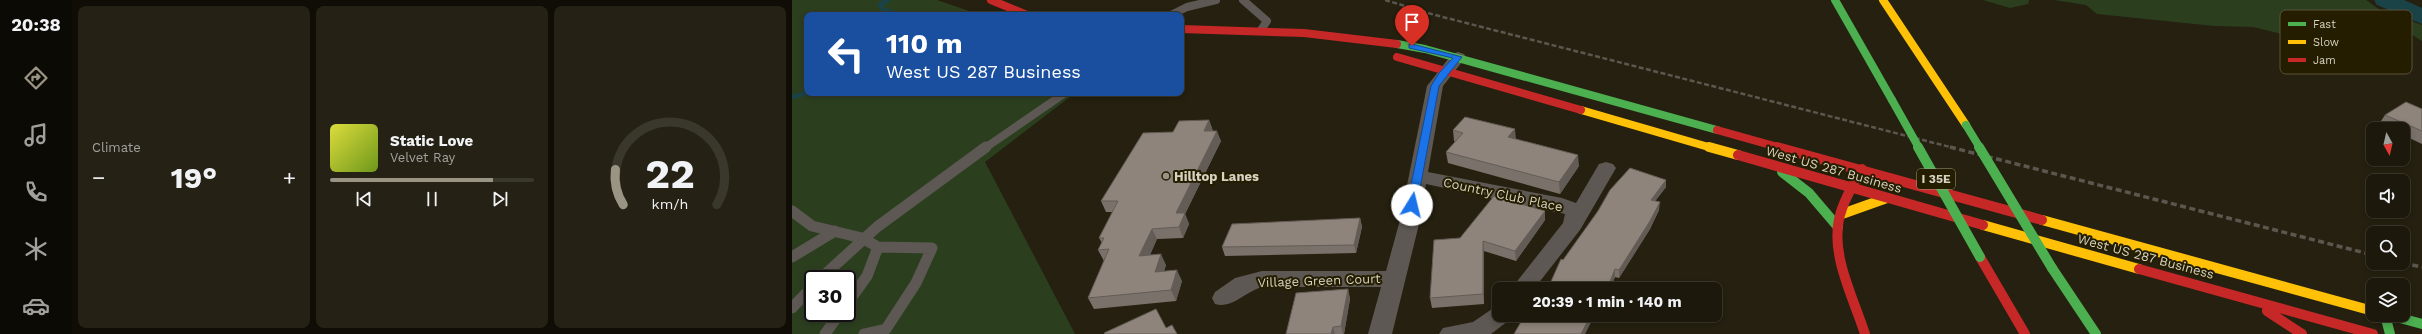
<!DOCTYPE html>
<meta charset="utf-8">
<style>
body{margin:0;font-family:"Work Sans",sans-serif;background:#252114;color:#f1f3f6;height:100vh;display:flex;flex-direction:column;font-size:15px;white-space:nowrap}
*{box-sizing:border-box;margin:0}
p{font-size:13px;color:#a0a09d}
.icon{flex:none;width:22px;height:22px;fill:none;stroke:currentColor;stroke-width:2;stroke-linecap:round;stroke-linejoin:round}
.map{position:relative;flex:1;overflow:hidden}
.drawer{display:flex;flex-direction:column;gap:6px;padding:6px;background:#0f0d06;width:720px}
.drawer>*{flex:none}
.guide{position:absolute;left:12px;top:12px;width:380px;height:84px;border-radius:8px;box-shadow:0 2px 6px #0003,0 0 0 1px #3a372c;background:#1a4fa0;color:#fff;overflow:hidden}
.needle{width:26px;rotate:172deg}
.tools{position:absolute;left:1574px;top:122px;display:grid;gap:8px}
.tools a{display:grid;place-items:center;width:44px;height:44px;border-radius:8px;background:#1c180b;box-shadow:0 2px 6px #0003,0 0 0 1px #3a372c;font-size:20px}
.speed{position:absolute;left:12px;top:270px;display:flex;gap:8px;font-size:20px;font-weight:700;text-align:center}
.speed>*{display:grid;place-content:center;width:52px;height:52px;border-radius:50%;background:#1c180b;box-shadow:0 2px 6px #0003,0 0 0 1px #3a372c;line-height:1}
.speed .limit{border:2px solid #111;border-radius:6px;background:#fff;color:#111}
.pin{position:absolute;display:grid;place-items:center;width:34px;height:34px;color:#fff;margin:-41px -17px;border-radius:50% 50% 50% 0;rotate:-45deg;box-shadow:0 0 4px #0007}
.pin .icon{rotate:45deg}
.me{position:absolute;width:44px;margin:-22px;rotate:9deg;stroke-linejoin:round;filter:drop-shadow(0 0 3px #0008)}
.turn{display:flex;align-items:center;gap:14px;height:84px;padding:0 16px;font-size:18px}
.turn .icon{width:52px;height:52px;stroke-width:2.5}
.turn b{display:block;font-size:28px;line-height:34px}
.big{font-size:30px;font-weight:700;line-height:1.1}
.drawer .tile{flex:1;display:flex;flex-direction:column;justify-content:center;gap:6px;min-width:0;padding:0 14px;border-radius:8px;background:#252114}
.drawer .dial{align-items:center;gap:0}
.dial svg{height:104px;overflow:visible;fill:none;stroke:#3a372c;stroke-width:7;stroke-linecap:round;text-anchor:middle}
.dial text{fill:#f1f3f6;stroke:none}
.song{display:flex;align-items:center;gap:12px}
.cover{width:48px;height:48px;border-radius:6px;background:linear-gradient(135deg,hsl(60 70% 55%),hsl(80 70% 35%))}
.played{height:4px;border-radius:2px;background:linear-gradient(90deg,#999483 80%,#3a372c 80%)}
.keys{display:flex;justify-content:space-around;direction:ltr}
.heat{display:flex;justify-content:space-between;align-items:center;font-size:22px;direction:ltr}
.drawer .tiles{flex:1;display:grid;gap:6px;grid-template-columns:repeat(3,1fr)}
.trip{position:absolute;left:700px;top:282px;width:230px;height:40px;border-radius:8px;background:#1c180b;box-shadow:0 2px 6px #0003,0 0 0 1px #3a372c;font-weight:700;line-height:40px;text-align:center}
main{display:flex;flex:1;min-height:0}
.dock{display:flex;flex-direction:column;width:72px;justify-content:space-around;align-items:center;background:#0b0a04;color:#a0a09d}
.dock .icon{width:28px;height:28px}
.dock .selected{color:#999483}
.dock b{font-size:18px;color:#f1f3f6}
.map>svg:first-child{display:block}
.green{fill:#2b3f1f;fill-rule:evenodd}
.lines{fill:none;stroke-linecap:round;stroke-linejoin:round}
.stream{stroke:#1a4348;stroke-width:4.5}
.river{fill:#1a4348;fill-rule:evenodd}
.lane-far1{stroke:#5d5853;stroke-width:8}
.lane{stroke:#5d5853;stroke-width:11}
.street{fill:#5d5853;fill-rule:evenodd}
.fast-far1{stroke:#4caf50;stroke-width:8}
.fast{stroke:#4caf50;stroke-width:10}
.slow-far1{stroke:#ffc107;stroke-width:8}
.slow{stroke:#ffc107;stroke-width:10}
.jam-far1{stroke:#c62828;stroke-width:8}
.jam{stroke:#c62828;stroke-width:10}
.rail-far1{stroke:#5b574f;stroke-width:2.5;stroke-dasharray:5 2.5;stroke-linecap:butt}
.rail{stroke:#5b574f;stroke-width:3.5;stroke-dasharray:6 3.5;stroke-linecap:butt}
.fast-bridge-far1{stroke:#4caf50;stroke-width:8}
.fast-bridge{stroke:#4caf50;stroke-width:10}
.wall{fill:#7a726a}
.shaded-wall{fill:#635c56}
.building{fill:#8e847b;stroke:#635c56}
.route{fill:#1a73e8;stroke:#114b97}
.poi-dot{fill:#999483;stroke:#241d00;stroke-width:1.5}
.labels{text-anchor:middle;stroke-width:4;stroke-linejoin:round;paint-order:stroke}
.shield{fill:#241d00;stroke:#a19c87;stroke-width:1}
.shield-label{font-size:12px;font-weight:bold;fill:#d7d2c1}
.street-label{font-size:13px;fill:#d7d2c1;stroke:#241d00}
.poi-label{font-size:13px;font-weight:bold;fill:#d7d2c1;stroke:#241d00;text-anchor:start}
.key{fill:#241d00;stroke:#5a533a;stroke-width:1}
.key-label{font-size:11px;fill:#d7d2c1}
</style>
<main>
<nav class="dock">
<b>20:38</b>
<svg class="icon selected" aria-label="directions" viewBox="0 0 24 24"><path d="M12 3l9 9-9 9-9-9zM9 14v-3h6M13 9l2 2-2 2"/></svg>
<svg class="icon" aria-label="music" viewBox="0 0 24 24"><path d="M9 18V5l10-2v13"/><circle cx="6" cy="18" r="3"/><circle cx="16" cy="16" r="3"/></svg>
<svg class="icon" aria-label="phone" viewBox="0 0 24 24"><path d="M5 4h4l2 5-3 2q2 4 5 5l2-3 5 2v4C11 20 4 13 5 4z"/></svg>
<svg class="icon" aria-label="climate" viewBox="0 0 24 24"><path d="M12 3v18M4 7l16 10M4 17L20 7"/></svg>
<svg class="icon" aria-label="car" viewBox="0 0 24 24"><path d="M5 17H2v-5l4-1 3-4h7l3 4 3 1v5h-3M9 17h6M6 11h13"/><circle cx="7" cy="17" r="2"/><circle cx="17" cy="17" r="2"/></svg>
</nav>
<section class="drawer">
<div class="tiles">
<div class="tile"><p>Climate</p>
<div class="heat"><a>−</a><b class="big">19°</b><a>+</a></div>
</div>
<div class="tile">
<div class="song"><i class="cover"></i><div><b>Static Love</b><p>Velvet Ray</p></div></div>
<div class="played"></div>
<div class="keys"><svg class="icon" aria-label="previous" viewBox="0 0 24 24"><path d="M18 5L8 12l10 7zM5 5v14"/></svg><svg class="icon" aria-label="pause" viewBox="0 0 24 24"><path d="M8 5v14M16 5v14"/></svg><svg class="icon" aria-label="next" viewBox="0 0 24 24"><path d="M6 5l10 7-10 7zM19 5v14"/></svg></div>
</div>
<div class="tile dial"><svg viewBox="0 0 100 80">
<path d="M14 69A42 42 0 1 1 86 69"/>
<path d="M14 69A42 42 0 0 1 8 42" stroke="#999483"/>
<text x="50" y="56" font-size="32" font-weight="700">22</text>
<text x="50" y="72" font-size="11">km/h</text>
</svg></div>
</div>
</section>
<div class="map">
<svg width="1630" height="334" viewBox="0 0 1630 334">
<rect width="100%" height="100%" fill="#25200f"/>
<path class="green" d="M 0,0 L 145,0 L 189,15 L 15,15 L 15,93 L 283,93 L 193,162 L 283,334 L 0,334 ZM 21,279 L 55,279 L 55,313 L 21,313 Z
M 1191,0 L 1237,0 L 1236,4 L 1218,8 Z
M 1262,0 L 1574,0 L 1595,15 L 1614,19 L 1630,25 L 1630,41 L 1614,31 L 1592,23 L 1578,35 L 1572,44 L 1543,47 L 1461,27 L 1422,26 L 1305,14 L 1294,5 Z"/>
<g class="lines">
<path class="stream" d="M 96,0 L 88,5 L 92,10 L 111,15
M 0,97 L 15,93"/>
<path class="river" d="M 1582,0 L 1612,0 L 1630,8 L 1630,24 L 1585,5 Z"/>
<path class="lane-far1" d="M 451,0 L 475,21 L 469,30
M 379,15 L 395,7 L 424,0
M 193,148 L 273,93"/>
<path class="lane" d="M 0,211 L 20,226 L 70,238 L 86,247 L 140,248 L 124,283 L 94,329 L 72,334
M 0,257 L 43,231
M 28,279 L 85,227 L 194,147
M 55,304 L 75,276 L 86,247
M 0,308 L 21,286
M 33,334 L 48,313"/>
<path class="street" d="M 666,52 L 672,54 L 674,57 L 651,86 L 636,172 L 770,198 L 784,203 L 807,164 L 814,162 L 821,164 L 824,168 L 788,230 L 742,289 L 719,289 L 771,223 L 773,214 L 634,184 L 628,220 L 600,334 L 576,334 L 589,287 L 470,287 C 453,292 440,309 423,304 L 420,298 L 423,292 L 443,278 L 470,271 L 594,271 L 608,220 L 635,86 L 660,54 Z
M 707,307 L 707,315 L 719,315 L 716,321 L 699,334 L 647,334 L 651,328 L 681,322 L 700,309 Z"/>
<path class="fast-far1" d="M 1043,0 L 1100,100
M 605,44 L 633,49 L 925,130"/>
<path class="fast" d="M 990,172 L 1017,193 L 1046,227
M 1260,268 L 1304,334
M 1593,315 L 1598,334
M 1597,315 L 1630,324"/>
<path class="slow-far1" d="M 1091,0 L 1174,125
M 789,110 L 920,148"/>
<path class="slow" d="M 917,147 L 946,155
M 1050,214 L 1095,198
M 1250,220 L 1581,311
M 1191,225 L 1347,269"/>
<path class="jam-far1" d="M 199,0 L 235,15
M 389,29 L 512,33 L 605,44
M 605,57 L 789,110
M 925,130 L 989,148"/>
<path class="jam" d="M 985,147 L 1250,220
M 946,155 L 1191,225
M 1070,169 C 1061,185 1051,201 1047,219 C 1039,257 1062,299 1073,334
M 1188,257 L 1233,334
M 1347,269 L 1581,334
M 1475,311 L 1510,334"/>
<path class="rail-far1" d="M 593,0 L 643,15 L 1162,148"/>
<path class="rail" d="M 1158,147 L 1581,255
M 1611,263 L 1630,267"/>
<path class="fast-bridge-far1" d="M 1100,100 L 1127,148
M 1174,125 L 1188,148"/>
<path class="fast-bridge" d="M 1126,147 L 1188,257
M 1187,147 L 1260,268"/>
</g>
<path class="wall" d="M 1630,109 L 1630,144 L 1611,135 L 1611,129 L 1598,129 L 1587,124 L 1593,115 Z
M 417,120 L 421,131 L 429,141 L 393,214 L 397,224 L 391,238 L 365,239 L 358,255 L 374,265 L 372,271 L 390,281 L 384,301 L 302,309 L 296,298 L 312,261 L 306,250 L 310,243 L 307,238 L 321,212 L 314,212 L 309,201 Z
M 661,130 L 724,139 L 787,166 L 768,194 L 656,163 L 654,152 L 663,142 L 662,141 Z
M 874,180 L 874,187 L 863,201 L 867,210 L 858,229 L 827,278 L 823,277 L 818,289 L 749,289 L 757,286 L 771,260 Z
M 753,211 L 753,220 L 724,261 L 692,251 L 692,304 L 640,308 L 638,298 L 668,238 Z
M 568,218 L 570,227 L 564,253 L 433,256 L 430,247 Z
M 556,289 L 558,299 L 552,334 L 494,334 Z"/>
<path class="shaded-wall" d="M 417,120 L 421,131 L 415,142 L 412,131 Z
M 723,129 L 724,140 L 716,137 Z
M 425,131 L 429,141 L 393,214 L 397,224 L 391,238 L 387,227 L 384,213 Z
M 786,155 L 787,166 L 768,194 L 767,182 Z
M 874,180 L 874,187 L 858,208 L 859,200 Z
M 868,202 L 867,210 L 858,229 L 827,278 L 827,270 Z
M 753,211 L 753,220 L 724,261 L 723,251 Z
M 568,218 L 570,227 L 564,253 L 562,245 Z
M 360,229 L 365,239 L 352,267 L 347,256 Z
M 691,241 L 692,251 L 692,304 L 691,294 Z
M 369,254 L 374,265 L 368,283 L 363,272 Z
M 823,269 L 823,277 L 818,289 L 815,289 Z
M 385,270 L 390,281 L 384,301 L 379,290 Z
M 556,289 L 558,299 L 552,334 L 551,334 L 549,326 Z
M 799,315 L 803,315 L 793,334 L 789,334 Z
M 541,327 L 543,334 L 539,334 Z"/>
<path class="building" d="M 1614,102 L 1630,109 L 1630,131 L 1593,115 Z
M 673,117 L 723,129 L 716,137 L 786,155 L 767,182 L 654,152 L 671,133 L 661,130 Z
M 417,120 L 412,131 L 425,131 L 384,213 L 393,213 L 387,227 L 360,229 L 347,256 L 369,254 L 363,272 L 385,270 L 379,290 L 296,298 L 317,249 L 306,250 L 312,238 L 307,238 L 326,201 L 309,201 L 351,133 L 381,132 L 387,121 Z
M 838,168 L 874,180 L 859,200 L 868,202 L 858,221 L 827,270 L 823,269 L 815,289 L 749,289 L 752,284 L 757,286 L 769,259 L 771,260 L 806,211 L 818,190 Z
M 702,196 L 753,211 L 723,251 L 691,241 L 691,294 L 638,298 L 642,240 L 668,238 Z
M 568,218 L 562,245 L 430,247 L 440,224 Z
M 556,289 L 549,326 L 541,327 L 539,334 L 494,334 L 504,293 Z
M 364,309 L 374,328 L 380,325 L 385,334 L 313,334 L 312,333 Z
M 733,315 L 799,315 L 789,334 L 722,334 Z"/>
<path class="route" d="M 620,44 L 670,57 L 647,86 L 625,205 L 620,208 L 615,205 L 639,86 L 647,73 L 661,58 L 617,48 L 617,44 Z"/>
<circle class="poi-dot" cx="374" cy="176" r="4"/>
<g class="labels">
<rect class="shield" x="1125" y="169" width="38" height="20" rx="3"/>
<g class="shield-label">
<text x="1144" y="183">I 35E</text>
</g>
<g class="street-label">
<text transform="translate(1042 169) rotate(16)" y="5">West US 287 Business</text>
<text transform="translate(711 194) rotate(12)" y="5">Country Club Place</text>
<text transform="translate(1354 256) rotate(15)" y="5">West US 287 Business</text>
<text transform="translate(527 280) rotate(-2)" y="5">Village Green Court</text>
</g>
<g class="poi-label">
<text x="382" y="181">Hilltop Lanes</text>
</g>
</g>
<rect x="1488" y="10" width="132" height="64" rx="6" class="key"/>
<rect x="1496" y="22" width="18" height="4" fill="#4caf50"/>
<rect x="1496" y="40" width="18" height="4" fill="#ffc107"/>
<rect x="1496" y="58" width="18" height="4" fill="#c62828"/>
<g class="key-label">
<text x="1521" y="28">Fast</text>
<text x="1521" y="46">Slow</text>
<text x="1521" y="64">Jam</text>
</g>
</svg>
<div class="tools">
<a><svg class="needle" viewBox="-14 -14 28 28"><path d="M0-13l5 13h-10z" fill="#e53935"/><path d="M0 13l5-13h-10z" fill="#a0a09d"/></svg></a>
<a><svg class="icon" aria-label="sound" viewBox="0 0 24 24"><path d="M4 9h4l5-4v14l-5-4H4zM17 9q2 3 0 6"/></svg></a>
<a><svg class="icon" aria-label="search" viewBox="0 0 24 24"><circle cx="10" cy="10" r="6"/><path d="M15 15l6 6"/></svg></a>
<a><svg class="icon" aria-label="layers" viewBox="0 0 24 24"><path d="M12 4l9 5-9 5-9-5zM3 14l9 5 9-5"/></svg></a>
</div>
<div class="speed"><div class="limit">30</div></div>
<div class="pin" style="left:620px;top:46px;background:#d93025"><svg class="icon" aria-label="arrive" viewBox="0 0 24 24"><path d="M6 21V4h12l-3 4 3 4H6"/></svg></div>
<svg class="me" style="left:620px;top:205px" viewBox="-20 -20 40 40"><circle r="19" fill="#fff"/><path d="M0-13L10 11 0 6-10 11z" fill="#1a73e8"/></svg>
<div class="trip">20:39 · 1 min · 140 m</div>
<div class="guide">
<div class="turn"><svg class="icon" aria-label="left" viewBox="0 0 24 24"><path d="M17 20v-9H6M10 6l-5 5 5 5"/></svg><div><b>110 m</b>West US 287 Business</div></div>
</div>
</div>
</main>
